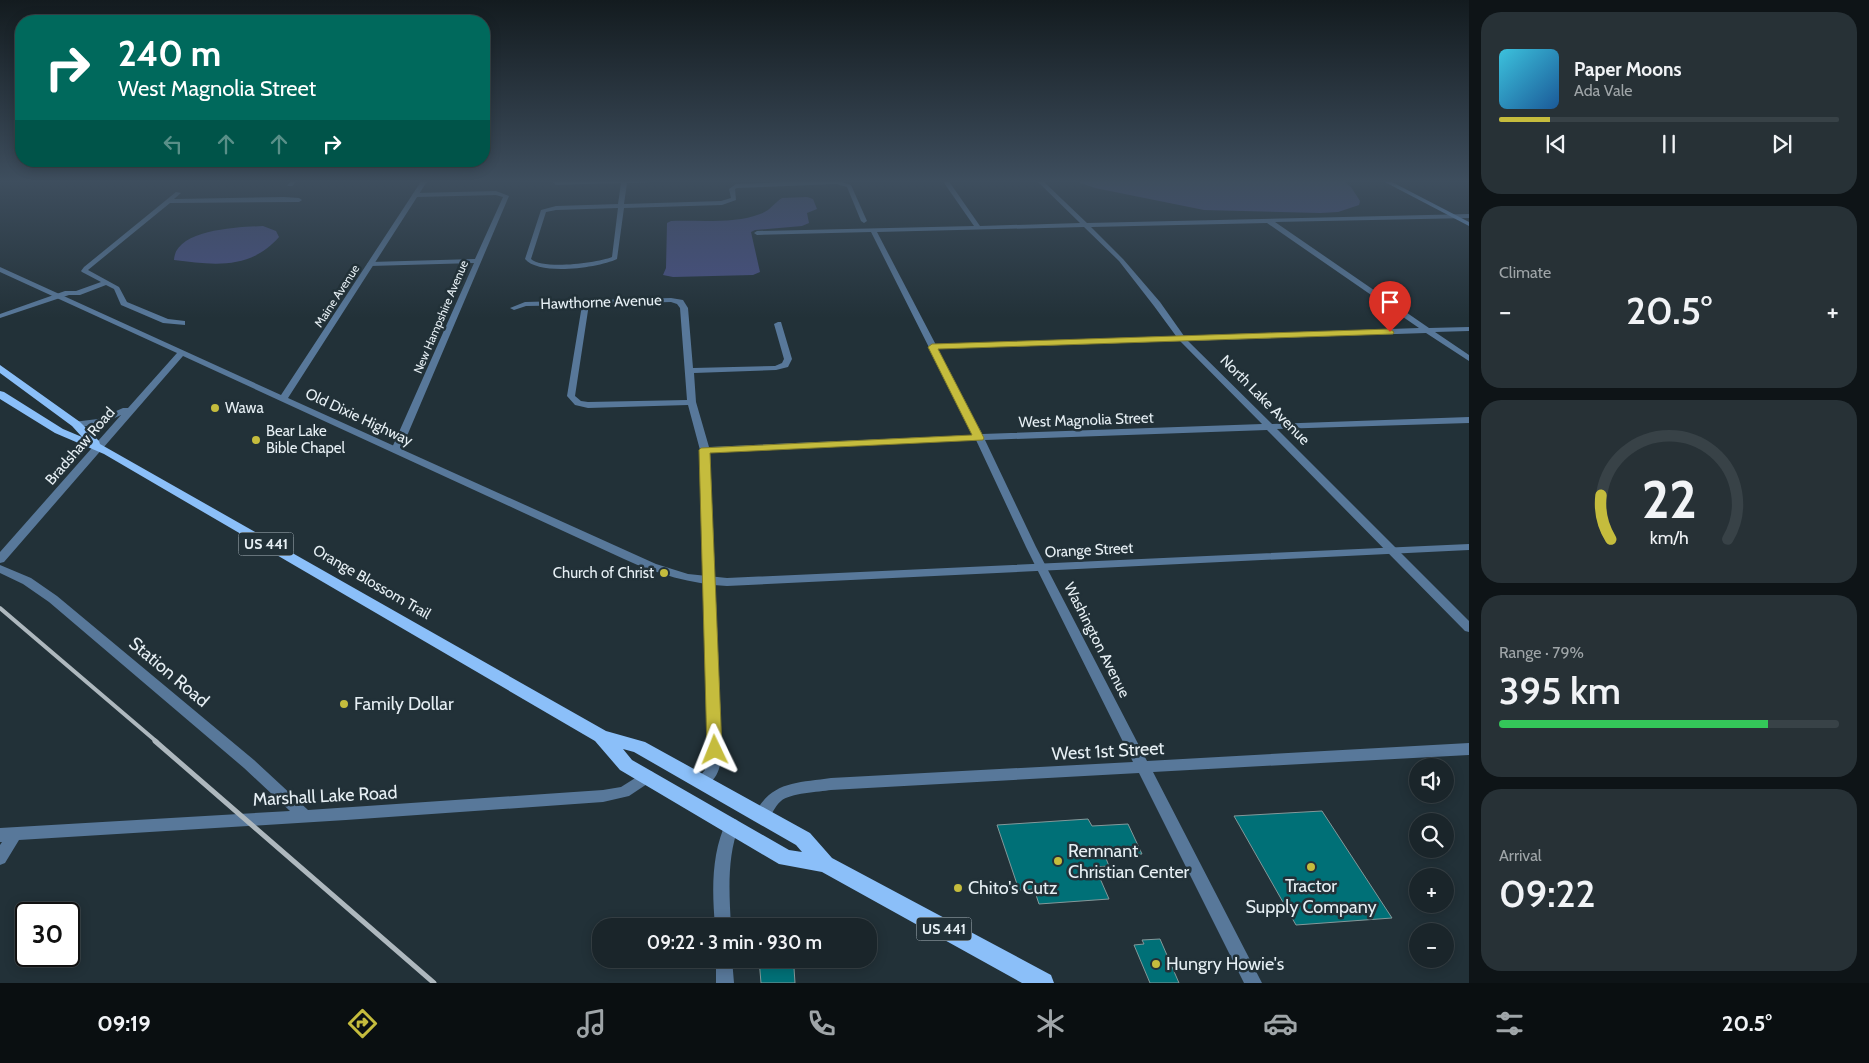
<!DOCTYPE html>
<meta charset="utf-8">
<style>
body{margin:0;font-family:Cabin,sans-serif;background:#273136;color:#f1f3f6;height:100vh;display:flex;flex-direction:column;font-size:19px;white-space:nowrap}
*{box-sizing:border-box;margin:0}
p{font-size:16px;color:#9fa5a8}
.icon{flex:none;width:28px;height:28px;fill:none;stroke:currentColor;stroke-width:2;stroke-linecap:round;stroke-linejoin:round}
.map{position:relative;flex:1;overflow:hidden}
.drawer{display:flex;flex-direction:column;gap:12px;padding:12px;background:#0e1417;width:400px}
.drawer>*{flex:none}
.guide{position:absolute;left:15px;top:15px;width:475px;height:152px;border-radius:20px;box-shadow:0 2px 12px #0003,0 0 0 1px #384247;background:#00695c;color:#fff;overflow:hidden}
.buttons{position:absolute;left:1409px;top:758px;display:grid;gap:10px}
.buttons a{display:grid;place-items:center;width:45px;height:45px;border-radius:50%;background:#1a252a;box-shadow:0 2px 12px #0003,0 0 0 1px #384247;font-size:25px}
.speed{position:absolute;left:15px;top:902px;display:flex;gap:10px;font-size:25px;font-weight:700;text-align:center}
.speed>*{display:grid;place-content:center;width:65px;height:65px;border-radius:50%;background:#1a252a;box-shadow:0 2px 12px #0003,0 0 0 1px #384247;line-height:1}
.speed .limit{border:2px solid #111;border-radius:8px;background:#fff;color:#111}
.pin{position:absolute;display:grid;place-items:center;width:42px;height:42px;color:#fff;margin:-51px -21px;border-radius:50% 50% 50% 0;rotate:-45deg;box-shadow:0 0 5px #0007}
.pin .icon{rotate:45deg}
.me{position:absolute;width:55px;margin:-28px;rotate:358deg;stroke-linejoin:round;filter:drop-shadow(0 0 4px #0008)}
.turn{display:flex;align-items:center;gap:18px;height:105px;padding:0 20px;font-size:22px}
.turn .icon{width:65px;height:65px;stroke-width:2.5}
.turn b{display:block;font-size:35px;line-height:42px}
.lanes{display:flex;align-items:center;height:48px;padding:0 20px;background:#0003;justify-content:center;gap:25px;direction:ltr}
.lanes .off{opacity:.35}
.big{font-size:38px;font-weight:600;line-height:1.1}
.drawer .card{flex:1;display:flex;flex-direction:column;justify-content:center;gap:8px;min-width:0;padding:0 18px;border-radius:20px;background:#273136}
.drawer .dial{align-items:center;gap:0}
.dial svg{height:130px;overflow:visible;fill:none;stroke:#384247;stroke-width:7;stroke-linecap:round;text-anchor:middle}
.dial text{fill:#f1f3f6;stroke:none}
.song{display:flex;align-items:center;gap:15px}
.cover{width:60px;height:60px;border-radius:8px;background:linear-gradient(135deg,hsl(190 70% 55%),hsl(210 70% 35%))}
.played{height:5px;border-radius:2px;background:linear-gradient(90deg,#c5bc3d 15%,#384247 15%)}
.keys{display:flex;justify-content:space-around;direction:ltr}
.heat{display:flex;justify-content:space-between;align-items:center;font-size:28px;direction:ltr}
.charge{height:8px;border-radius:4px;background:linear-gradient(90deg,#34c759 79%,#384247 0)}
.trip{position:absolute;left:592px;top:918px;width:285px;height:50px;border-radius:20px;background:#1a252a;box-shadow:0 2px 12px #0003,0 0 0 1px #384247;font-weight:600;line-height:50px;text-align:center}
.dock{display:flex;height:80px;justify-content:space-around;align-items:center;background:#0a0f11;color:#9fa5a8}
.dock .icon{width:35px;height:35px}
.dock .selected{color:#c5bc3d}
.dock b{font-size:22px;color:#f1f3f6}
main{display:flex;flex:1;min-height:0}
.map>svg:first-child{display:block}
.water{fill:#485084}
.building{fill:#007077;stroke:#84989a}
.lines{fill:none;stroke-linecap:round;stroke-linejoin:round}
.minor{fill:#58789a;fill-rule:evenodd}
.tertiary{fill:#58789a;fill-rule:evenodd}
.secondary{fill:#6ea0d8;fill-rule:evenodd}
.primary{fill:#8bbff9;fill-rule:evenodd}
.rail-far1{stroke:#aeb8be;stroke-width:4}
.rail{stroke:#aeb8be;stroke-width:5}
.route{fill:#c5bc3d;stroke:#807a28}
.poi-dot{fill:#c5bc3d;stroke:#223138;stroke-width:2}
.labels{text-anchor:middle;stroke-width:5;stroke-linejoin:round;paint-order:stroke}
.far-street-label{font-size:12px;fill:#e6eff4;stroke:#223138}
.shield{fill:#223138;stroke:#abb6bc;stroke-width:1}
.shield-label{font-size:14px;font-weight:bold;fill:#e6eff4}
.street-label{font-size:15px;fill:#e6eff4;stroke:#223138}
.poi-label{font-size:15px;fill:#e6eff4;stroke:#223138;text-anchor:start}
.near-street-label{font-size:18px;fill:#e6eff4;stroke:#223138}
.near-poi-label{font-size:18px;fill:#e6eff4;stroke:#223138;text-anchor:start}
</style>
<main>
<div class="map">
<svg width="1469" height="983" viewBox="0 0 1469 983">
<rect width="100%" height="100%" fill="#223138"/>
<path class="water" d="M 1072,180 L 1343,180 L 1351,187 L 1360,201 L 1359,205 L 1338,212 L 1320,213 L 1204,210 L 1095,188 Z
M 807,197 L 813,199 L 817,209 L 807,213 L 809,223 L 802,226 L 755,230 L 751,232 L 760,272 L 753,275 L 673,277 L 663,275 L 666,268 L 667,223 L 671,221 C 698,220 735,224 760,214 C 770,211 774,203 782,198 Z
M 263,226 L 276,231 L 279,237 C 250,270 214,265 174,260 C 175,229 240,227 263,226 Z"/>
<path class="building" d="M 1322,811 L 1392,918 L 1296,925 L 1234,816 Z
M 1088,819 L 1092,826 L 1128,824 L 1142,854 L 1105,856 L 1109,866 L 1095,867 L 1109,899 L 1039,904 L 1034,889 L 1019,890 L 997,825 Z
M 1160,939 L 1179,983 L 1150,983 L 1134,945 L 1144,944 L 1142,940 Z
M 759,959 L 789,959 L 790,968 L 794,968 L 795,983 L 761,983 Z"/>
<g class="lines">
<path class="minor" d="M 292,180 L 298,180 L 292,186 L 288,186 L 287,185 Z
M 550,180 L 564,181 L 657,180 L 654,182 L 627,183 L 624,204 L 721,201 L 731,198 L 729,189 L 736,184 L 836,180 L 851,185 L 867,221 L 864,223 L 861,221 L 847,187 L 836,184 L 737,188 L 735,189 L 736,200 L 722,205 L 624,208 L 617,259 C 598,268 539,276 525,259 L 541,210 L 556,206 L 618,204 L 621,183 L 556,185 ZM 618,208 L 612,257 C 597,263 543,270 531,259 L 546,212 L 556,210 Z
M 942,180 L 948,180 L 980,226 L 1080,223 L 1036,180 L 1042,180 L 1087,223 L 1469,214 L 1469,218 L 1275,222 L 1429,328 L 1469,327 L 1469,331 L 1435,332 L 1469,355 L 1469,361 L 1426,333 L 1188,341 L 1272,424 L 1469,417 L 1469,423 L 1277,429 L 1469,621 L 1469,632 L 1465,631 L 1267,430 L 985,440 L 1036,547 L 1147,761 L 1469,743 L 1469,755 L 1153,772 L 1262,983 L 1244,983 L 1139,773 L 831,790 C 819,792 790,793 781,801 C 772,808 770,826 756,821 L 754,816 C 770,781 797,783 831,778 L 1133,762 L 1026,547 L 976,440 L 710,453 L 722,749 C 720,764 721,772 710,783 C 705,788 702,789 696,787 L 694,783 L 705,770 L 708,749 L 700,450 L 688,405 L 588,408 L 575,405 L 567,396 L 582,305 L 526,306 L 514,310 L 510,308 L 525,302 L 671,298 L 683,300 L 688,308 L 693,368 L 775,366 L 782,363 L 784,359 L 774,324 L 778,322 L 781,322 L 792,359 L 788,367 L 776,370 L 694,373 L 696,402 L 709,447 L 973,435 L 871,232 L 757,235 L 754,233 L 757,231 L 974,226 ZM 1267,223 L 1419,328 L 1184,336 L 1160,302 L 1123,259 L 1091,227 ZM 1084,227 L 1119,261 L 1154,306 L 1176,336 L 936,345 L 877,232 ZM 671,302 L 677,304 L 680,308 L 687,400 L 588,402 L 581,401 L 575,396 L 589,304 ZM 1180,341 L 1262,424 L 982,434 L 938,349 Z
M 496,191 L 509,196 L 401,450 L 396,453 L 393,452 L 391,450 L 474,263 L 370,266 L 367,264 L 370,262 L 475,259 L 503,197 L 496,195 L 415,197 L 412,195 L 415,193 Z
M 176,192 L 181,193 L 174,199 L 284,197 L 299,198 L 302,200 L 299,202 L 170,203 L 88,270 L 119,287 L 127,302 L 168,319 L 185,321 L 185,325 L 163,323 L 121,305 L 114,289 L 106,285 L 80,295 L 69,295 L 0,318 L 0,314 L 65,291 L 76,291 L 101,282 L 82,272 L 81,271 L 84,267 Z
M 0,565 L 31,578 L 57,596 L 254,760 L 308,810 L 603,790 L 621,787 L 648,770 L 653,772 L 655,776 L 653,780 L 629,796 L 603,802 L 346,820 L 19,840 L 5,863 L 0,865 L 0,845 L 2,842 L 0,842 L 0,828 L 290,811 L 244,768 L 49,602 L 23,584 L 0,573 Z
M 732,818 L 737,820 L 739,825 C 727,858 729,891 731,926 L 715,926 C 712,890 711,854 727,820 Z
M 716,959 L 732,959 L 734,983 L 716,983 Z"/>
<path class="tertiary" d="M 422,180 L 428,180 L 288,398 L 656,564 L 688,574 L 727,578 L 1469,544 L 1469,550 L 727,586 C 691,584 657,574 624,559 L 183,356 L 4,562 L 0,563 L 0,552 L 121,415 L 100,425 L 76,427 L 73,426 L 71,424 L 73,422 L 98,419 L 123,408 L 128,408 L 177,353 L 0,272 L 0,267 L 281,395 Z"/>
<path class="secondary" d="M 1381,180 L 1388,180 L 1469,222 L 1469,226 Z"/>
<path class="primary" d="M 0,365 L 80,422 L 99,441 L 100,444 L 606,731 L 645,742 L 810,833 L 832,858 L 1051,975 L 1054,983 L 1022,983 L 822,872 L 779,864 L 620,770 L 595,741 L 104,454 L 55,433 L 0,399 L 0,391 L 4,392 L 63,429 L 82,437 L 72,426 L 0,373 ZM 623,749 L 634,752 L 796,845 L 802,852 L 789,850 L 632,760 Z"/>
<path class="rail-far1" d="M 0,608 L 157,742"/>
<path class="rail" d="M 155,741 L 434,983"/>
</g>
<linearGradient id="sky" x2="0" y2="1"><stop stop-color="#131b1f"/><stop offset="0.57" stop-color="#3e4e5e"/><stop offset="1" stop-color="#3e4e5e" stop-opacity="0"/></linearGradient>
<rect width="1469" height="318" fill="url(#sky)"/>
<path class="route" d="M 1390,329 L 1394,332 L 1393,334 L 938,349 L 984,438 L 983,440 L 710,453 L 722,750 L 720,754 L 715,756 L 709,754 L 707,750 L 699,450 L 701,448 L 972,435 L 928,347 L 932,344 Z"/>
<g class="poi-dot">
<circle cx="215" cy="408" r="5"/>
<circle cx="256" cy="440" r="5"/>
<circle cx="664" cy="573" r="5"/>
<circle cx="344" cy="704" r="5"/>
<circle cx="1058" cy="861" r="5"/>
<circle cx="1311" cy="867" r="5"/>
<circle cx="958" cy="888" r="5"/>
<circle cx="1156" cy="964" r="5"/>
</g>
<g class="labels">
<g class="far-street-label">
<text transform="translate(337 296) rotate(-57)" y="4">Maine Avenue</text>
<text transform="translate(441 317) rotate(-67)" y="4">New Hampshire Avenue</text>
</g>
<g class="shield">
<rect x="238.5" y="532.5" width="55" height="23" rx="4"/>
<rect x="916.5" y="917.5" width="55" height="23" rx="4"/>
</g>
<g class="shield-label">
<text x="266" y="549">US 441</text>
<text x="944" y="934">US 441</text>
</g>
<g class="street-label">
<text transform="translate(601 302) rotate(-2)" y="5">Hawthorne Avenue</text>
<text transform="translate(1265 400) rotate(45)" y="5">North Lake Avenue</text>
<text transform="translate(359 417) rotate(25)" y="5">Old Dixie Highway</text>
<text transform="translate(1086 420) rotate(-2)" y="5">West Magnolia Street</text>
<text transform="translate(80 446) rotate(-49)" y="5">Bradshaw Road</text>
<text transform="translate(1089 550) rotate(-3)" y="5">Orange Street</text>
<text transform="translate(372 582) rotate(30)" y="5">Orange Blossom Trail</text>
<text transform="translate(1097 640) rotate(63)" y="5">Washington Avenue</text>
</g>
<g class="poi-label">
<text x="225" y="413">Wawa</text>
<text x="266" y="436">Bear Lake<tspan x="266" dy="17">Bible Chapel</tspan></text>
<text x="654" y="578" text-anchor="end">Church of Christ</text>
</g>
<g class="near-street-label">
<text transform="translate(169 672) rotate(40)" y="6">Station Road</text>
<text transform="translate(1108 751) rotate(-3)" y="6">West 1st Street</text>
<text transform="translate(325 796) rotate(-3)" y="6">Marshall Lake Road</text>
</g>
<g class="near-poi-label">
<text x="354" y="710">Family Dollar</text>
<text x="1068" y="857">Remnant<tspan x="1068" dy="21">Christian Center</tspan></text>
<text x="1311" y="892" text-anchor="middle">Tractor<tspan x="1311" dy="21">Supply Company</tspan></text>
<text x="968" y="894">Chito's Cutz</text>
<text x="1166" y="970">Hungry Howie's</text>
</g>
</g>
</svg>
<div class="buttons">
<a><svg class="icon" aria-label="sound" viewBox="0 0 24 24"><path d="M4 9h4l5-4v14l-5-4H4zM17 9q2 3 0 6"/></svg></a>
<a><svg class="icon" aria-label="search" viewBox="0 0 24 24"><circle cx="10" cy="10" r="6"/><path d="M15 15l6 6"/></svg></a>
<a>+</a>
<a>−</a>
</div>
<div class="speed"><div class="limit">30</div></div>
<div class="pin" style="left:1390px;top:332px;background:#d93025"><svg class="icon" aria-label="arrive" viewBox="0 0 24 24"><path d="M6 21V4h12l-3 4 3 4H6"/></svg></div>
<svg class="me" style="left:715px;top:750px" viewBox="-20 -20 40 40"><path d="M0-17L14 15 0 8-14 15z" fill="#c5bc3d" stroke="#fff" stroke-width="4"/></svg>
<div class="trip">09:22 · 3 min · 930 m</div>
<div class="guide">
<div class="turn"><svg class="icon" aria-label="right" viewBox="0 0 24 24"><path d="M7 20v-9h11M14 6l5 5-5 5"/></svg><div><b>240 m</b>West Magnolia Street</div></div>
<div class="lanes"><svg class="icon off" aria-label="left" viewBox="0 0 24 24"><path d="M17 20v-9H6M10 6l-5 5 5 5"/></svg><svg class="icon off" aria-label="ahead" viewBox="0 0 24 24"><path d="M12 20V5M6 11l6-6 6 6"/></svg><svg class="icon off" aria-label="ahead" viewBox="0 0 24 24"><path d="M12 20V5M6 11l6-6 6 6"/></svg><svg class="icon" aria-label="right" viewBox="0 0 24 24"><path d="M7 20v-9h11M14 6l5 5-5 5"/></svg></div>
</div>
</div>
<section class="drawer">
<div class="card">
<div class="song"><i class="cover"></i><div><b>Paper Moons</b><p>Ada Vale</p></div></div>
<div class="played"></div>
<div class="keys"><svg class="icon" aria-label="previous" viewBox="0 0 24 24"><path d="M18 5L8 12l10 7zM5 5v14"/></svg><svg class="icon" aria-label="pause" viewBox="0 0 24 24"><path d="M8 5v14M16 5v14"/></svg><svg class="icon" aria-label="next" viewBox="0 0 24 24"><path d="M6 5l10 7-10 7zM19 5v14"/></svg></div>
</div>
<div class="card"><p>Climate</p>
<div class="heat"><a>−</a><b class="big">20.5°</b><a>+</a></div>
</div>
<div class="card dial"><svg viewBox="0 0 100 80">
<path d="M14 69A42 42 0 1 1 86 69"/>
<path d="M14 69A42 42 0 0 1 8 42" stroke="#c5bc3d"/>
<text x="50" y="56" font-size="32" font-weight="700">22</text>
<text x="50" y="72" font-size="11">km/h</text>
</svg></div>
<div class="card"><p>Range · 79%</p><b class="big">395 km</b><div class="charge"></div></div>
<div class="card"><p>Arrival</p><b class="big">09:22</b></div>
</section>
</main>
<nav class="dock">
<b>09:19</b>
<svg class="icon selected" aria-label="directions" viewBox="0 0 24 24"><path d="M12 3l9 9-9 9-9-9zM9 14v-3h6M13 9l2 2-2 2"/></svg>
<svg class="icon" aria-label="music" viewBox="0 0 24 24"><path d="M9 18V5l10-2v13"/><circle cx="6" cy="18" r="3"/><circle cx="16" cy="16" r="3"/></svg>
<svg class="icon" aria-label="phone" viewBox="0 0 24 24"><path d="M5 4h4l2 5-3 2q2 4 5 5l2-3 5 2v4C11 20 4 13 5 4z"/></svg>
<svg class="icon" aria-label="climate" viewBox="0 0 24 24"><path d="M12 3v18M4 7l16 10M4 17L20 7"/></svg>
<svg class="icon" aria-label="car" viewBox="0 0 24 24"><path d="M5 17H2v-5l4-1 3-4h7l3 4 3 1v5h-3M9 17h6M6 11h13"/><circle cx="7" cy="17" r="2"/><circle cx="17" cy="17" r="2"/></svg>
<svg class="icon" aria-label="filters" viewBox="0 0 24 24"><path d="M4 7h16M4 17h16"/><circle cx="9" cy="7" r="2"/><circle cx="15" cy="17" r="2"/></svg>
<b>20.5°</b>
</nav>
